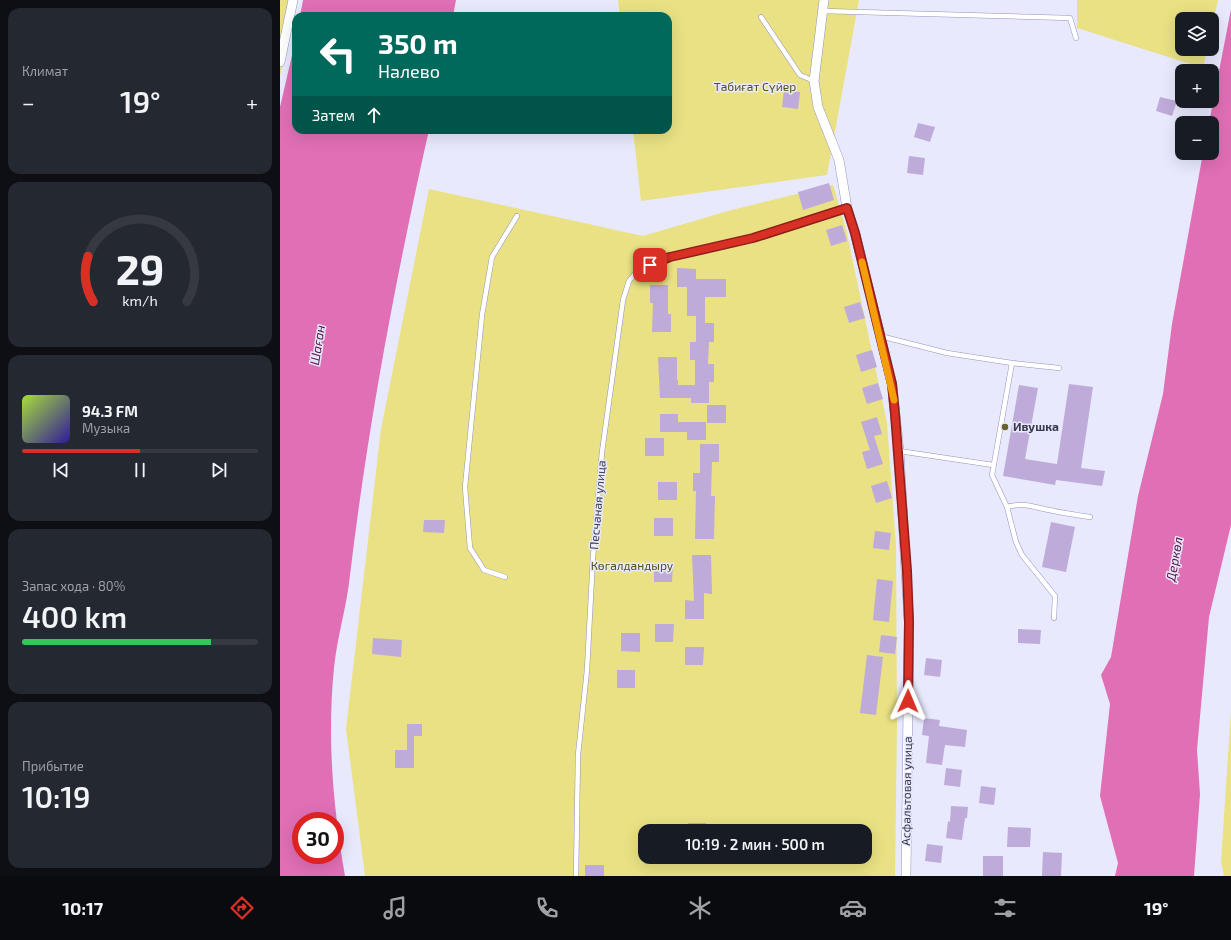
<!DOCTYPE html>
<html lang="ru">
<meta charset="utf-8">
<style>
body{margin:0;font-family:"Exo 2",sans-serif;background:#242831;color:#f1f3f6;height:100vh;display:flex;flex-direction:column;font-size:15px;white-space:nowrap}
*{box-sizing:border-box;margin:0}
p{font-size:13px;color:#9ea1a6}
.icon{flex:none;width:22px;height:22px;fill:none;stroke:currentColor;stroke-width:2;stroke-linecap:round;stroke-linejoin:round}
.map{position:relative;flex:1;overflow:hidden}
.drawer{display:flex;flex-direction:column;gap:8px;padding:8px;background:#0d0f14;width:280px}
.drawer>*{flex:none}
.banner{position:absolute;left:12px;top:12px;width:380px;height:122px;border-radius:12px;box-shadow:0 4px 16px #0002;background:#00695c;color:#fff;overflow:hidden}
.fabs{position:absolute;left:895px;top:12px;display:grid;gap:8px}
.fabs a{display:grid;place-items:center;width:44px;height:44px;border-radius:8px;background:#171b24;box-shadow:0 4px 16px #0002;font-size:20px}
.speed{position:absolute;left:12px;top:812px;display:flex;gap:8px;font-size:20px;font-weight:700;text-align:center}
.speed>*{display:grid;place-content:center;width:52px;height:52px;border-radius:50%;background:#171b24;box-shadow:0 4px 16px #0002;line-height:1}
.speed .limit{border:6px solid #d22;background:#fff;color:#111}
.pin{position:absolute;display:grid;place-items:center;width:34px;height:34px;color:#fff;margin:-17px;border-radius:8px;box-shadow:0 2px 6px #0006}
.me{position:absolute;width:44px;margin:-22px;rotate:1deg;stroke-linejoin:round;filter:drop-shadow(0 0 3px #0008)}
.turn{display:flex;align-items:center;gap:14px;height:84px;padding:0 20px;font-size:18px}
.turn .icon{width:52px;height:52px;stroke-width:2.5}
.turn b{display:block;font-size:28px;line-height:34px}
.then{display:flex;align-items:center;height:38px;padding:0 20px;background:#0003;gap:8px;font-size:15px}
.big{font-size:30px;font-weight:600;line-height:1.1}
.drawer .widget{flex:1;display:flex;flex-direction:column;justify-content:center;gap:6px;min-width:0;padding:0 14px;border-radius:12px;background:#242831}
.drawer .dial{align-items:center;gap:0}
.dial svg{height:104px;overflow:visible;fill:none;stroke:#363941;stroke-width:7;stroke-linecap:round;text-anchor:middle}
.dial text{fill:#f1f3f6;stroke:none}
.song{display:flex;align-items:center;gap:12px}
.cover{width:48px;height:48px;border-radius:6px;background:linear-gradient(135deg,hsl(80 70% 55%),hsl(250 70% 35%))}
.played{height:4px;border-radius:2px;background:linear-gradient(90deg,#d93025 50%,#363941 50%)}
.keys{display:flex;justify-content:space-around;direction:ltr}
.heat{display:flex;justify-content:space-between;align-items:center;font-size:22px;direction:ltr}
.charge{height:6px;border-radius:3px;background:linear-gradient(90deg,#34c759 80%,#363941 0)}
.trip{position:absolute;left:358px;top:824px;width:234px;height:40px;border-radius:12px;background:#171b24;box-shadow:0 4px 16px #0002;font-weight:600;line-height:40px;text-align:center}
.menu{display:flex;height:64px;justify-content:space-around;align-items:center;background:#090b0e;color:#9ea1a6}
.menu .icon{width:28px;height:28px}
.menu .active{color:#d93025}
.menu b{font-size:18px;color:#f1f3f6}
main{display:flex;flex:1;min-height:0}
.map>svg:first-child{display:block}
.green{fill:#e9e183;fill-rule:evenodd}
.water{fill:#e06fb5;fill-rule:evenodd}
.building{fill:#bfabd9}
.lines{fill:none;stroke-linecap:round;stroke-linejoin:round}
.service-casing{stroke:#9393c1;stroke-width:5.5}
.minor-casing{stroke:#9393c1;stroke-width:10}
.service{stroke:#fff;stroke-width:4.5}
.minor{stroke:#fff;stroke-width:9}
.route-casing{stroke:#8d1f18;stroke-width:10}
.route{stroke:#d93025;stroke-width:7}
.slow{stroke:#f59e0b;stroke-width:7}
.poi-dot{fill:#66622e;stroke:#e8e9fd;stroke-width:1.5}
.labels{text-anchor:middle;stroke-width:3;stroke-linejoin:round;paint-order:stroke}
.park-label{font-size:12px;fill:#544f15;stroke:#e8e9fd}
.poi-label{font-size:12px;font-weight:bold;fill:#3b3b4e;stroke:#e8e9fd;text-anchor:start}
.street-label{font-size:12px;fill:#3b3b4e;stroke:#e8e9fd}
.water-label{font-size:13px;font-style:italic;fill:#581242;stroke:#e8e9fd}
</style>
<main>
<section class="drawer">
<div class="widget"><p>Климат</p>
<div class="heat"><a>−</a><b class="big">19°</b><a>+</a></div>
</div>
<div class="widget dial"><svg viewBox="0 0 100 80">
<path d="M14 69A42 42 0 1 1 86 69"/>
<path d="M14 69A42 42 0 0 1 10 34" stroke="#d93025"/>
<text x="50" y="56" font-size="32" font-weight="700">29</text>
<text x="50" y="72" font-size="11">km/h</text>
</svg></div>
<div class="widget">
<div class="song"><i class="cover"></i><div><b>94.3 FM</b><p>Музыка</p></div></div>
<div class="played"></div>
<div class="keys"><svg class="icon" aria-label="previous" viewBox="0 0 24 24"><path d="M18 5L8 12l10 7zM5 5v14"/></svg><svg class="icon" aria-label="pause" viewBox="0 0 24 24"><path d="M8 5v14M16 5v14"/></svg><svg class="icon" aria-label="next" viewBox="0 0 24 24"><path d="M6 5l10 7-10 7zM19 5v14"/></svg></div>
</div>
<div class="widget"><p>Запас хода · 80%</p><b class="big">400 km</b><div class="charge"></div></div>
<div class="widget"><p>Прибытие</p><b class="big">10:19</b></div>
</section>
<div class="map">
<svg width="951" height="876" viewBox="0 0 951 876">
<rect width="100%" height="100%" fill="#e8e9fd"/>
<path class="green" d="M 0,0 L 17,0 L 0,76 Z
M 338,0 L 579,0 L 547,175 L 361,201 L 353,130 L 388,130 L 388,16 L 340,16 Z
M 797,0 L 938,0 L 932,27 L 932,19 L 902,19 L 902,49 L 927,49 L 923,68 L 797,28 Z
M 553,185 L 566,229 L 607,423 L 616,546 L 617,723 L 615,876 L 85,876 L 66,729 L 101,429 L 149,189 L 363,236 L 448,211 ZM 365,831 L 585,831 L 585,857 L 365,857 Z
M 951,711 L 951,876 L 944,876 L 941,861 Z"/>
<path class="water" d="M 23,0 L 176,0 L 173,16 L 20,16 Z
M 951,9 L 951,525 L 929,617 L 917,750 L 920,794 L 914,876 L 835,876 L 838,863 L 820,796 L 830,704 L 821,675 L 831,657 L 858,496 L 883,394 L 892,324 L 923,153 L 932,153 L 932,123 L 929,123 Z
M 16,38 L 16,130 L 149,130 C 116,276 88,425 70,575 C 67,606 57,637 54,668 C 47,738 53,807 65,876 L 0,876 L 0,107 ZM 21,821 L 55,821 L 55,855 L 21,855 Z"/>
<path class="building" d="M 504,90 L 520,92 L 518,109 L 502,107 Z
M 880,97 L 897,101 L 892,116 L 876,111 Z
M 638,123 L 655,127 L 650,142 L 634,137 Z
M 629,156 L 645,158 L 643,175 L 627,173 Z
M 549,183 L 554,200 L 523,210 L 518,192 Z
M 562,225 L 567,241 L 551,246 L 546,230 Z
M 397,268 L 416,269 L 416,279 L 446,279 L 446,297 L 425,297 L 425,323 L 434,323 L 434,342 L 429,342 L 428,364 L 434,364 L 434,382 L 429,382 L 429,403 L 411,403 L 411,398 L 380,398 L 378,357 L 397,357 L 397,380 L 398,380 L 398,385 L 415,385 L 415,360 L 410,360 L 410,342 L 416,342 L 416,316 L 407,316 L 407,287 L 397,287 Z
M 370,285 L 388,285 L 388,314 L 391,314 L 391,332 L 372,332 L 373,303 L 370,303 Z
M 580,302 L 585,318 L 569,323 L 564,307 Z
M 592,350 L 597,367 L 581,372 L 576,355 Z
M 598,383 L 603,399 L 587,404 L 582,388 Z
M 789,384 L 813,387 L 801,468 L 825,471 L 822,486 L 776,480 L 775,485 L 723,476 L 739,385 L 758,388 L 745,459 L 777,464 Z
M 427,405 L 446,405 L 446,423 L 427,423 Z
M 380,414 L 398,414 L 398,422 L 426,422 L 426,440 L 407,440 L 407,432 L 380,432 Z
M 597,417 L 602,434 L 594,436 L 603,464 L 587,469 L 582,452 L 590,450 L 581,422 Z
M 365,438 L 384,438 L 384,456 L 365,456 Z
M 420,444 L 439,444 L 439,462 L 432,462 L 431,496 L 435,496 L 434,539 L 415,539 L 416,491 L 413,491 L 413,473 L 420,473 Z
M 607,481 L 612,498 L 596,503 L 591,486 Z
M 378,482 L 397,482 L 397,500 L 378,500 Z
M 374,518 L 393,518 L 393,536 L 374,536 Z
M 144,520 L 165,520 L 164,533 L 143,532 Z
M 771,522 L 795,527 L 786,572 L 762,567 Z
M 595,531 L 611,533 L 609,550 L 593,548 Z
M 412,555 L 431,555 L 432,594 L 424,593 L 424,619 L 405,619 L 405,600 L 414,601 Z
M 374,564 L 393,564 L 392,582 L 374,582 Z
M 597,579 L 613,581 L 609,622 L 593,620 Z
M 375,624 L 394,624 L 393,642 L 375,642 Z
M 738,629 L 761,630 L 760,644 L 738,643 Z
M 341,633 L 360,633 L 360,652 L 341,651 Z
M 601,635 L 617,637 L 615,654 L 599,652 Z
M 93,638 L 122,640 L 121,657 L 92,654 Z
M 405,647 L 424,647 L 423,665 L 405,665 Z
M 587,655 L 603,657 L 596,715 L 580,713 Z
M 646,658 L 662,660 L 660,677 L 644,675 Z
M 337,670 L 355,670 L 355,688 L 337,688 Z
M 644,718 L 660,720 L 659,726 L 687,730 L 685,747 L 665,745 L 662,765 L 646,763 L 649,736 L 642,735 Z
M 127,724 L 142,724 L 142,736 L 134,736 L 134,768 L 115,768 L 115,750 L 127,750 Z
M 666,768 L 682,770 L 680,787 L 664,785 Z
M 701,786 L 716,788 L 714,805 L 699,803 Z
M 671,806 L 688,807 L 687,818 L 685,818 L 682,840 L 666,838 L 668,821 L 670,822 Z
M 408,823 L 426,823 L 426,831 L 408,831 Z
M 728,827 L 751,828 L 750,847 L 727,847 Z
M 647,844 L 663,846 L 661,863 L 645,861 Z
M 763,852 L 782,853 L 781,876 L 762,876 Z
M 703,856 L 723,856 L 723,876 L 703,876 Z
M 305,865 L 324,865 L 324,876 L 305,876 Z"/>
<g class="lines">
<defs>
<path id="service" d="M 543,11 L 790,18 L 796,38
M 481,17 L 520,75 L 534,81
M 600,336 L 667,353 L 732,363 L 712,475 L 727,507 L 736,542 L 742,555 L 775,596 L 774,618
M 732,363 L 779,368
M 619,451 L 713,465
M 727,507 C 745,502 752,507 769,510 C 783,513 796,515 810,517
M 225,577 L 204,570 L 190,548 L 185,487 L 202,315 L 212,257 L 237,216
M 296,876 L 298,755 L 307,670 L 313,557 L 322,452 L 343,300 L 349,281 L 360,268 L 390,257 L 473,238 L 567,208"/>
<path id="minor" d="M 544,0 L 534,81 L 538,107 L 559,160 L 567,208 L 575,233 L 612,384 L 619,451 L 629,622 L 626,876
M 0,62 L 13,0"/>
</defs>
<use href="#service" class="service-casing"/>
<use href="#minor" class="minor-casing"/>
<use href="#service" class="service"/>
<use href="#minor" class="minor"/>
</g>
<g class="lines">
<defs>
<path id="route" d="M 370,265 L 390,257 L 473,238 L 567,208 L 575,233 L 612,384 L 615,414 L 627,571 L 629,622 L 628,701"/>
</defs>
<use href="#route" class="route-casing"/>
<use href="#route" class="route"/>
<path class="slow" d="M 582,262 L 614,400"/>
</g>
<circle class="poi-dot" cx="725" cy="427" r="4"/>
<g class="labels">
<g class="park-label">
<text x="475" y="91">Табиғат Сүйер</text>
<text x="352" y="570">Көгалдандыру</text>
</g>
<g class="poi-label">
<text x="733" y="431">Ивушка</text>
</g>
<g class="street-label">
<text transform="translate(318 505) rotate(-85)" y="4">Песчаная улица</text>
<text transform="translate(627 791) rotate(-89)" y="4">Асфальтовая улица</text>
</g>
<g class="water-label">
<text transform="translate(37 345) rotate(-81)" y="5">Шаған</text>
<text transform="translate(894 559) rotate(-80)" y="5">Деркөл</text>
</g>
</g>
</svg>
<div class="fabs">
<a><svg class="icon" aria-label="layers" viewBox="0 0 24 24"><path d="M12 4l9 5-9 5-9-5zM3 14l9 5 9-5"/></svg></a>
<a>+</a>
<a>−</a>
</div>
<div class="speed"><div class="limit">30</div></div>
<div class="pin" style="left:370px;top:265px;background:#d93025"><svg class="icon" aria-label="arrive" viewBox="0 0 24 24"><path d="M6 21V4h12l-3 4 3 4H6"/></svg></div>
<svg class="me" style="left:628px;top:701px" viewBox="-20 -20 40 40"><path d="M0-17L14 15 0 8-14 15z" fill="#d93025" stroke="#fff" stroke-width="4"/></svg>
<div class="trip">10:19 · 2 мин · 500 m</div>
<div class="banner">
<div class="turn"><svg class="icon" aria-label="left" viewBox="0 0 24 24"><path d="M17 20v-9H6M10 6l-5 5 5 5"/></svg><div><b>350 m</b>Налево</div></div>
<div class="then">Затем<svg class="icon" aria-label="ahead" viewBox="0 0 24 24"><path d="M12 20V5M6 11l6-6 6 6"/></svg></div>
</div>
</div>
</main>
<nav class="menu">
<b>10:17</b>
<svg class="icon active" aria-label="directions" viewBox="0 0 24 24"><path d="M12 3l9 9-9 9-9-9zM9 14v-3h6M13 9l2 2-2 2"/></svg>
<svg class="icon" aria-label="music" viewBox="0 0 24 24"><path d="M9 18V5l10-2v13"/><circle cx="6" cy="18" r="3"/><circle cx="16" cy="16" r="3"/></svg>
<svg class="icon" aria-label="phone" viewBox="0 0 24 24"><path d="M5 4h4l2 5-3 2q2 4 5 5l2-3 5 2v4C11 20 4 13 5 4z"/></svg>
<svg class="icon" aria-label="climate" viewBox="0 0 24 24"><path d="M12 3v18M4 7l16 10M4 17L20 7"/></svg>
<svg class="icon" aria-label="car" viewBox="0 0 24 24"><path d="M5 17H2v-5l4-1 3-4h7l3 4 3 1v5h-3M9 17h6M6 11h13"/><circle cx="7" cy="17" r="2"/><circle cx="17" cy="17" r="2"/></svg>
<svg class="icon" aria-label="filters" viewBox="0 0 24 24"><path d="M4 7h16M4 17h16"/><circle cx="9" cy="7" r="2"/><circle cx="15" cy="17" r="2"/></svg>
<b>19°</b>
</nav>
